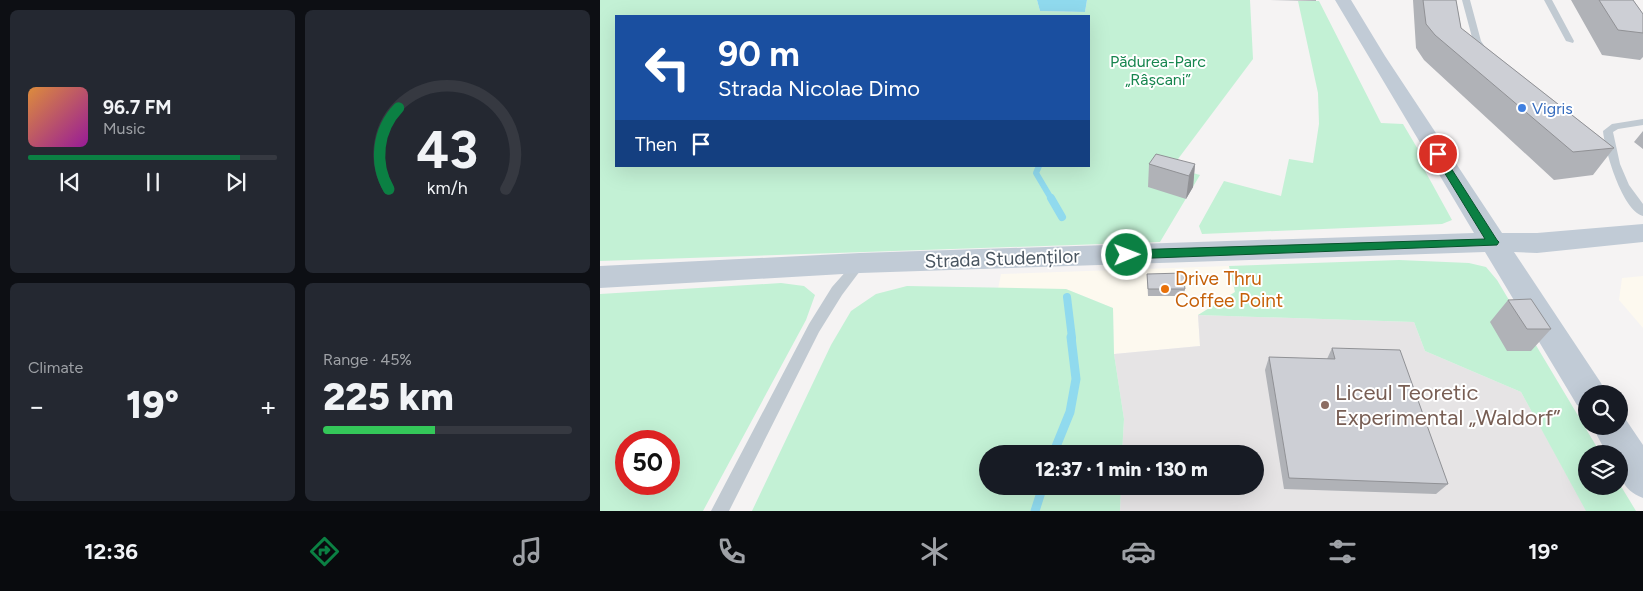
<!DOCTYPE html>
<meta charset="utf-8">
<style>
body{margin:0;font-family:Figtree,sans-serif;background:#242831;color:#f1f3f6;height:100vh;display:flex;flex-direction:column;font-size:19px;white-space:nowrap}
*{box-sizing:border-box;margin:0}
p{font-size:16px;color:#9ea1a6}
.icon{flex:none;width:28px;height:28px;fill:none;stroke:currentColor;stroke-width:2;stroke-linecap:round;stroke-linejoin:round}
.map{position:relative;flex:1;overflow:hidden}
.side{display:flex;flex-direction:column;gap:10px;padding:10px;background:#0d0f14;width:600px}
.side>*{flex:none}
.top-card{position:absolute;left:15px;top:15px;width:475px;height:152px;border-radius:0px;box-shadow:0 5px 20px #0002;background:#1a4fa0;color:#fff;overflow:hidden}
.tools{position:absolute;left:978px;top:385px;display:grid;gap:10px}
.tools a{display:grid;place-items:center;width:50px;height:50px;border-radius:50%;background:#171b24;box-shadow:0 5px 20px #0002;font-size:25px}
.speed{position:absolute;left:15px;top:430px;display:flex;gap:10px;font-size:25px;font-weight:700;text-align:center}
.speed>*{display:grid;place-content:center;width:65px;height:65px;border-radius:50%;background:#171b24;box-shadow:0 5px 20px #0002;line-height:1}
.speed .limit{border:8px solid #d22;background:#fff;color:#111}
.pin{position:absolute;display:grid;place-items:center;width:42px;height:42px;color:#fff;margin:-21px;border:2px solid #fff;border-radius:50%;box-shadow:0 1px 5px #0007}
.me{position:absolute;width:55px;margin:-28px;rotate:89deg;stroke-linejoin:round;filter:drop-shadow(0 0 4px #0008)}
.turn{display:flex;align-items:center;gap:18px;height:105px;padding:0 20px;font-size:22px}
.turn .icon{width:65px;height:65px;stroke-width:2.5}
.turn b{display:block;font-size:35px;line-height:42px}
.then{display:flex;align-items:center;height:48px;padding:0 20px;background:#0003;gap:10px;font-size:19px}
.big{font-size:38px;font-weight:800;line-height:1.1}
.side .widget{flex:1;display:flex;flex-direction:column;justify-content:center;gap:8px;min-width:0;padding:0 18px;border-radius:8px;background:#242831}
.side .dial{align-items:center;gap:0}
.dial svg{height:130px;overflow:visible;fill:none;stroke:#363941;stroke-width:7;stroke-linecap:round;text-anchor:middle}
.dial text{fill:#f1f3f6;stroke:none}
.song{display:flex;align-items:center;gap:15px}
.cover{width:60px;height:60px;border-radius:8px;background:linear-gradient(135deg,hsl(30 70% 55%),hsl(300 70% 35%))}
.played{height:5px;border-radius:2px;background:linear-gradient(90deg,#0b8043 85%,#363941 85%)}
.keys{display:flex;justify-content:space-around;direction:ltr}
.heat{display:flex;justify-content:space-between;align-items:center;font-size:28px;direction:ltr}
.charge{height:8px;border-radius:4px;background:linear-gradient(90deg,#34c759 45%,#363941 0)}
.side .tiles{flex:1;display:grid;gap:10px;grid-template-columns:repeat(2,1fr)}
.trip{position:absolute;left:379px;top:445px;width:285px;height:50px;border-radius:25px;background:#171b24;box-shadow:0 5px 20px #0002;font-weight:800;line-height:50px;text-align:center}
.tab-bar{display:flex;height:80px;justify-content:space-around;align-items:center;background:#090b0e;color:#9ea1a6}
.tab-bar .icon{width:35px;height:35px}
.tab-bar .current{color:#0b8043}
.tab-bar b{font-size:22px;color:#f1f3f6}
main{display:flex;flex:1;min-height:0}
.map>svg:first-child{display:block}
.commercial{fill:#fdf9ef}
.education{fill:#e6e4e5}
.green{fill:#c3f1d5;fill-rule:evenodd}
.water{fill:#90daee}
.lines{fill:none;stroke-linecap:round;stroke-linejoin:round}
.stream-far2{stroke:#90daee;stroke-width:6}
.stream-far1{stroke:#90daee;stroke-width:8}
.stream{stroke:#90daee;stroke-width:9}
.lane{fill:#c1cad2;fill-rule:evenodd}
.secondary{fill:#c1cbd6;fill-rule:evenodd}
.wall{fill:#b0b2b7}
.shaded-wall{fill:#909195}
.building{fill:#cdcfd5;stroke:#909195}
.route{fill:#0b8043;stroke:#07532c}
.shop-dot{fill:#3f7fe0;stroke:#fff;stroke-width:2}
.food-dot{fill:#e8710a;stroke:#fff;stroke-width:2}
.education-dot{fill:#8d6e63;stroke:#fff;stroke-width:2}
.labels{text-anchor:middle;stroke-width:4;stroke-linejoin:round;paint-order:stroke}
.far-park-label{font-size:16px;fill:#17864f;stroke:#fff}
.far-shop-label{font-size:16px;fill:#366cbe;stroke:#fff;text-anchor:start}
.street-label{font-size:19px;fill:#4a5661;stroke:#fff}
.food-label{font-size:19px;fill:#c56008;stroke:#fff;text-anchor:start}
.near-education-label{font-size:22px;fill:#785e54;stroke:#fff;text-anchor:start}
</style>
<main>
<section class="side">
<div class="tiles">
<div class="widget">
<div class="song"><i class="cover"></i><div><b>96.7 FM</b><p>Music</p></div></div>
<div class="played"></div>
<div class="keys"><svg class="icon" aria-label="previous" viewBox="0 0 24 24"><path d="M18 5L8 12l10 7zM5 5v14"/></svg><svg class="icon" aria-label="pause" viewBox="0 0 24 24"><path d="M8 5v14M16 5v14"/></svg><svg class="icon" aria-label="next" viewBox="0 0 24 24"><path d="M6 5l10 7-10 7zM19 5v14"/></svg></div>
</div>
<div class="widget dial"><svg viewBox="0 0 100 80">
<path d="M14 69A42 42 0 1 1 86 69"/>
<path d="M14 69A42 42 0 0 1 20 19" stroke="#0b8043"/>
<text x="50" y="56" font-size="32" font-weight="700">43</text>
<text x="50" y="72" font-size="11">km/h</text>
</svg></div>
<div class="widget"><p>Climate</p>
<div class="heat"><a>−</a><b class="big">19°</b><a>+</a></div>
</div>
<div class="widget"><p>Range · 45%</p><b class="big">225 km</b><div class="charge"></div></div>
</div>
</section>
<div class="map">
<svg width="1043" height="511" viewBox="0 0 1043 511">
<rect width="100%" height="100%" fill="#f5f3f3"/>
<path class="commercial" d="M 629,266 L 635,292 L 598,315 L 600,346 L 514,354 L 513,308 L 466,289 L 398,289 L 401,274 Z
M 1043,276 L 1043,328 L 1019,300 L 1022,278 Z"/>
<path class="education" d="M 598,315 L 814,322 L 825,351 L 921,392 L 987,511 L 520,511 L 521,486 L 655,486 L 655,454 L 522,454 L 524,419 L 514,354 L 600,346 Z"/>
<path class="green" d="M 0,0 L 437,0 L 440,11 L 485,12 L 487,0 L 650,0 L 653,59 L 572,167 L 600,175 L 560,242 L 0,261 ZM 16,16 L 489,16 L 489,166 L 16,166 Z
M 698,1 L 719,1 L 781,123 L 803,124 L 829,168 L 824,169 L 852,220 L 842,224 L 602,234 L 599,226 L 624,181 L 681,196 L 689,159 L 713,163 L 719,124 L 718,93 Z
M 799,260 L 869,263 L 886,267 L 897,280 L 1001,454 L 986,454 L 986,486 L 1019,486 L 1019,483 L 1036,511 L 986,511 L 921,392 L 825,351 L 814,322 L 598,315 L 635,292 L 629,266 Z
M 181,283 L 204,286 L 215,295 L 206,320 L 103,511 L 0,511 L 0,294 ZM 26,441 L 69,441 L 69,484 L 26,484 Z
M 307,286 L 466,289 L 513,308 L 514,354 L 524,419 L 522,454 L 388,454 L 388,486 L 521,486 L 520,511 L 152,511 L 231,345 L 251,311 L 276,294 Z"/>
<path class="water" d="M 437,0 L 487,0 L 485,12 L 440,11 Z"/>
<g class="lines">
<path class="stream-far2" d="M 439,166 L 436,173 L 452,200"/>
<path class="stream-far1" d="M 451,198 L 462,217
M 467,297 L 472,338"/>
<path class="stream" d="M 453,454 L 470,412 L 476,379 L 471,337
M 435,511 L 443,486"/>
<path class="lane" d="M 862,0 L 870,0 L 881,41 L 890,54 L 889,56 L 883,56 L 873,41 Z
M 944,0 L 952,0 L 974,41 L 973,43 L 966,41 Z
M 1043,119 L 1043,125 L 1018,129 L 1013,132 L 1020,164 L 1029,185 L 1043,204 L 1043,216 C 1022,210 1005,151 1003,131 L 1012,124 Z
M 260,258 L 264,260 L 266,263 L 242,295 L 219,332 L 129,511 L 111,511 L 209,324 L 232,287 L 256,260 Z"/>
<path class="secondary" d="M 735,0 L 751,0 L 785,56 L 902,233 L 937,233 L 1043,224 L 1043,242 L 937,253 L 914,252 L 1001,383 L 1006,394 L 986,394 L 986,408 L 977,405 L 885,252 L 260,273 L 0,288 L 0,266 L 260,253 L 874,233 Z
M 1019,413 L 1022,414 L 1043,445 L 1043,498 C 1021,489 1019,476 1019,454 L 1007,454 L 992,426 L 1019,426 Z"/>
</g>
<path class="wall" d="M 669,0 L 716,0 L 716,1 Z
M 813,0 L 856,0 L 861,28 L 1014,148 L 993,175 L 954,180 L 824,60 L 816,48 Z
M 971,0 L 1033,0 L 1043,14 L 1043,57 L 1040,60 L 1002,55 Z
M 1043,131 L 1043,149 L 1034,142 Z
M 549,164 L 595,164 L 593,187 L 586,199 L 548,187 Z
M 547,274 L 585,289 L 584,296 L 548,296 Z
M 908,300 L 951,329 L 931,351 L 907,351 L 890,322 Z
M 732,348 L 848,484 L 836,494 L 684,489 L 665,370 L 669,357 L 727,359 Z"/>
<path class="shaded-wall" d="M 595,164 L 593,187 L 586,199 L 589,176 Z"/>
<path class="building" d="M 823,0 L 856,0 L 861,28 L 1014,148 L 973,152 L 835,35 L 826,24 Z
M 999,0 L 1033,0 L 1043,14 L 1043,33 L 1018,30 Z
M 556,154 L 595,164 L 589,176 L 549,164 Z
M 583,273 L 585,289 L 548,289 L 547,274 Z
M 931,299 L 951,329 L 927,329 L 908,300 Z
M 732,348 L 800,350 L 848,484 L 689,478 L 669,357 L 735,359 Z"/>
<path class="route" d="M 834,151 L 838,151 L 842,154 L 897,240 L 899,242 L 897,245 L 527,259 L 521,255 L 527,250 L 885,239 L 833,154 Z"/>
<circle class="shop-dot" cx="922" cy="108" r="5"/>
<circle class="food-dot" cx="565" cy="289" r="5"/>
<circle class="education-dot" cx="725" cy="405" r="5"/>
<g class="labels">
<g class="far-park-label">
<text x="558" y="67">Pădurea-Parc<tspan x="558" dy="18">„Râșcani”</tspan></text>
</g>
<g class="far-shop-label">
<text x="932" y="114">Vigris</text>
</g>
<g class="street-label">
<text transform="translate(402 258) rotate(-2)" y="7">Strada Studenților</text>
</g>
<g class="food-label">
<text x="575" y="285">Drive Thru<tspan x="575" dy="22">Coffee Point</tspan></text>
</g>
<g class="near-education-label">
<text x="735" y="400">Liceul Teoretic<tspan x="735" dy="25">Experimental „Waldorf”</tspan></text>
</g>
</g>
</svg>
<div class="tools">
<a><svg class="icon" aria-label="search" viewBox="0 0 24 24"><circle cx="10" cy="10" r="6"/><path d="M15 15l6 6"/></svg></a>
<a><svg class="icon" aria-label="layers" viewBox="0 0 24 24"><path d="M12 4l9 5-9 5-9-5zM3 14l9 5 9-5"/></svg></a>
</div>
<div class="speed"><div class="limit">50</div></div>
<div class="pin" style="left:838px;top:154px;background:#d93025"><svg class="icon" aria-label="arrive" viewBox="0 0 24 24"><path d="M6 21V4h12l-3 4 3 4H6"/></svg></div>
<svg class="me" style="left:527px;top:255px" viewBox="-20 -20 40 40"><circle r="17" fill="#0b8043" stroke="#fff" stroke-width="3"/><path d="M0-11L8 9 0 5-8 9z" fill="#fff"/></svg>
<div class="trip">12:37 · 1 min · 130 m</div>
<div class="top-card">
<div class="turn"><svg class="icon" aria-label="left" viewBox="0 0 24 24"><path d="M17 20v-9H6M10 6l-5 5 5 5"/></svg><div><b>90 m</b>Strada Nicolae Dimo</div></div>
<div class="then">Then<svg class="icon" aria-label="arrive" viewBox="0 0 24 24"><path d="M6 21V4h12l-3 4 3 4H6"/></svg></div>
</div>
</div>
</main>
<nav class="tab-bar">
<b>12:36</b>
<svg class="icon current" aria-label="directions" viewBox="0 0 24 24"><path d="M12 3l9 9-9 9-9-9zM9 14v-3h6M13 9l2 2-2 2"/></svg>
<svg class="icon" aria-label="music" viewBox="0 0 24 24"><path d="M9 18V5l10-2v13"/><circle cx="6" cy="18" r="3"/><circle cx="16" cy="16" r="3"/></svg>
<svg class="icon" aria-label="phone" viewBox="0 0 24 24"><path d="M5 4h4l2 5-3 2q2 4 5 5l2-3 5 2v4C11 20 4 13 5 4z"/></svg>
<svg class="icon" aria-label="climate" viewBox="0 0 24 24"><path d="M12 3v18M4 7l16 10M4 17L20 7"/></svg>
<svg class="icon" aria-label="car" viewBox="0 0 24 24"><path d="M5 17H2v-5l4-1 3-4h7l3 4 3 1v5h-3M9 17h6M6 11h13"/><circle cx="7" cy="17" r="2"/><circle cx="17" cy="17" r="2"/></svg>
<svg class="icon" aria-label="filters" viewBox="0 0 24 24"><path d="M4 7h16M4 17h16"/><circle cx="9" cy="7" r="2"/><circle cx="15" cy="17" r="2"/></svg>
<b>19°</b>
</nav>
